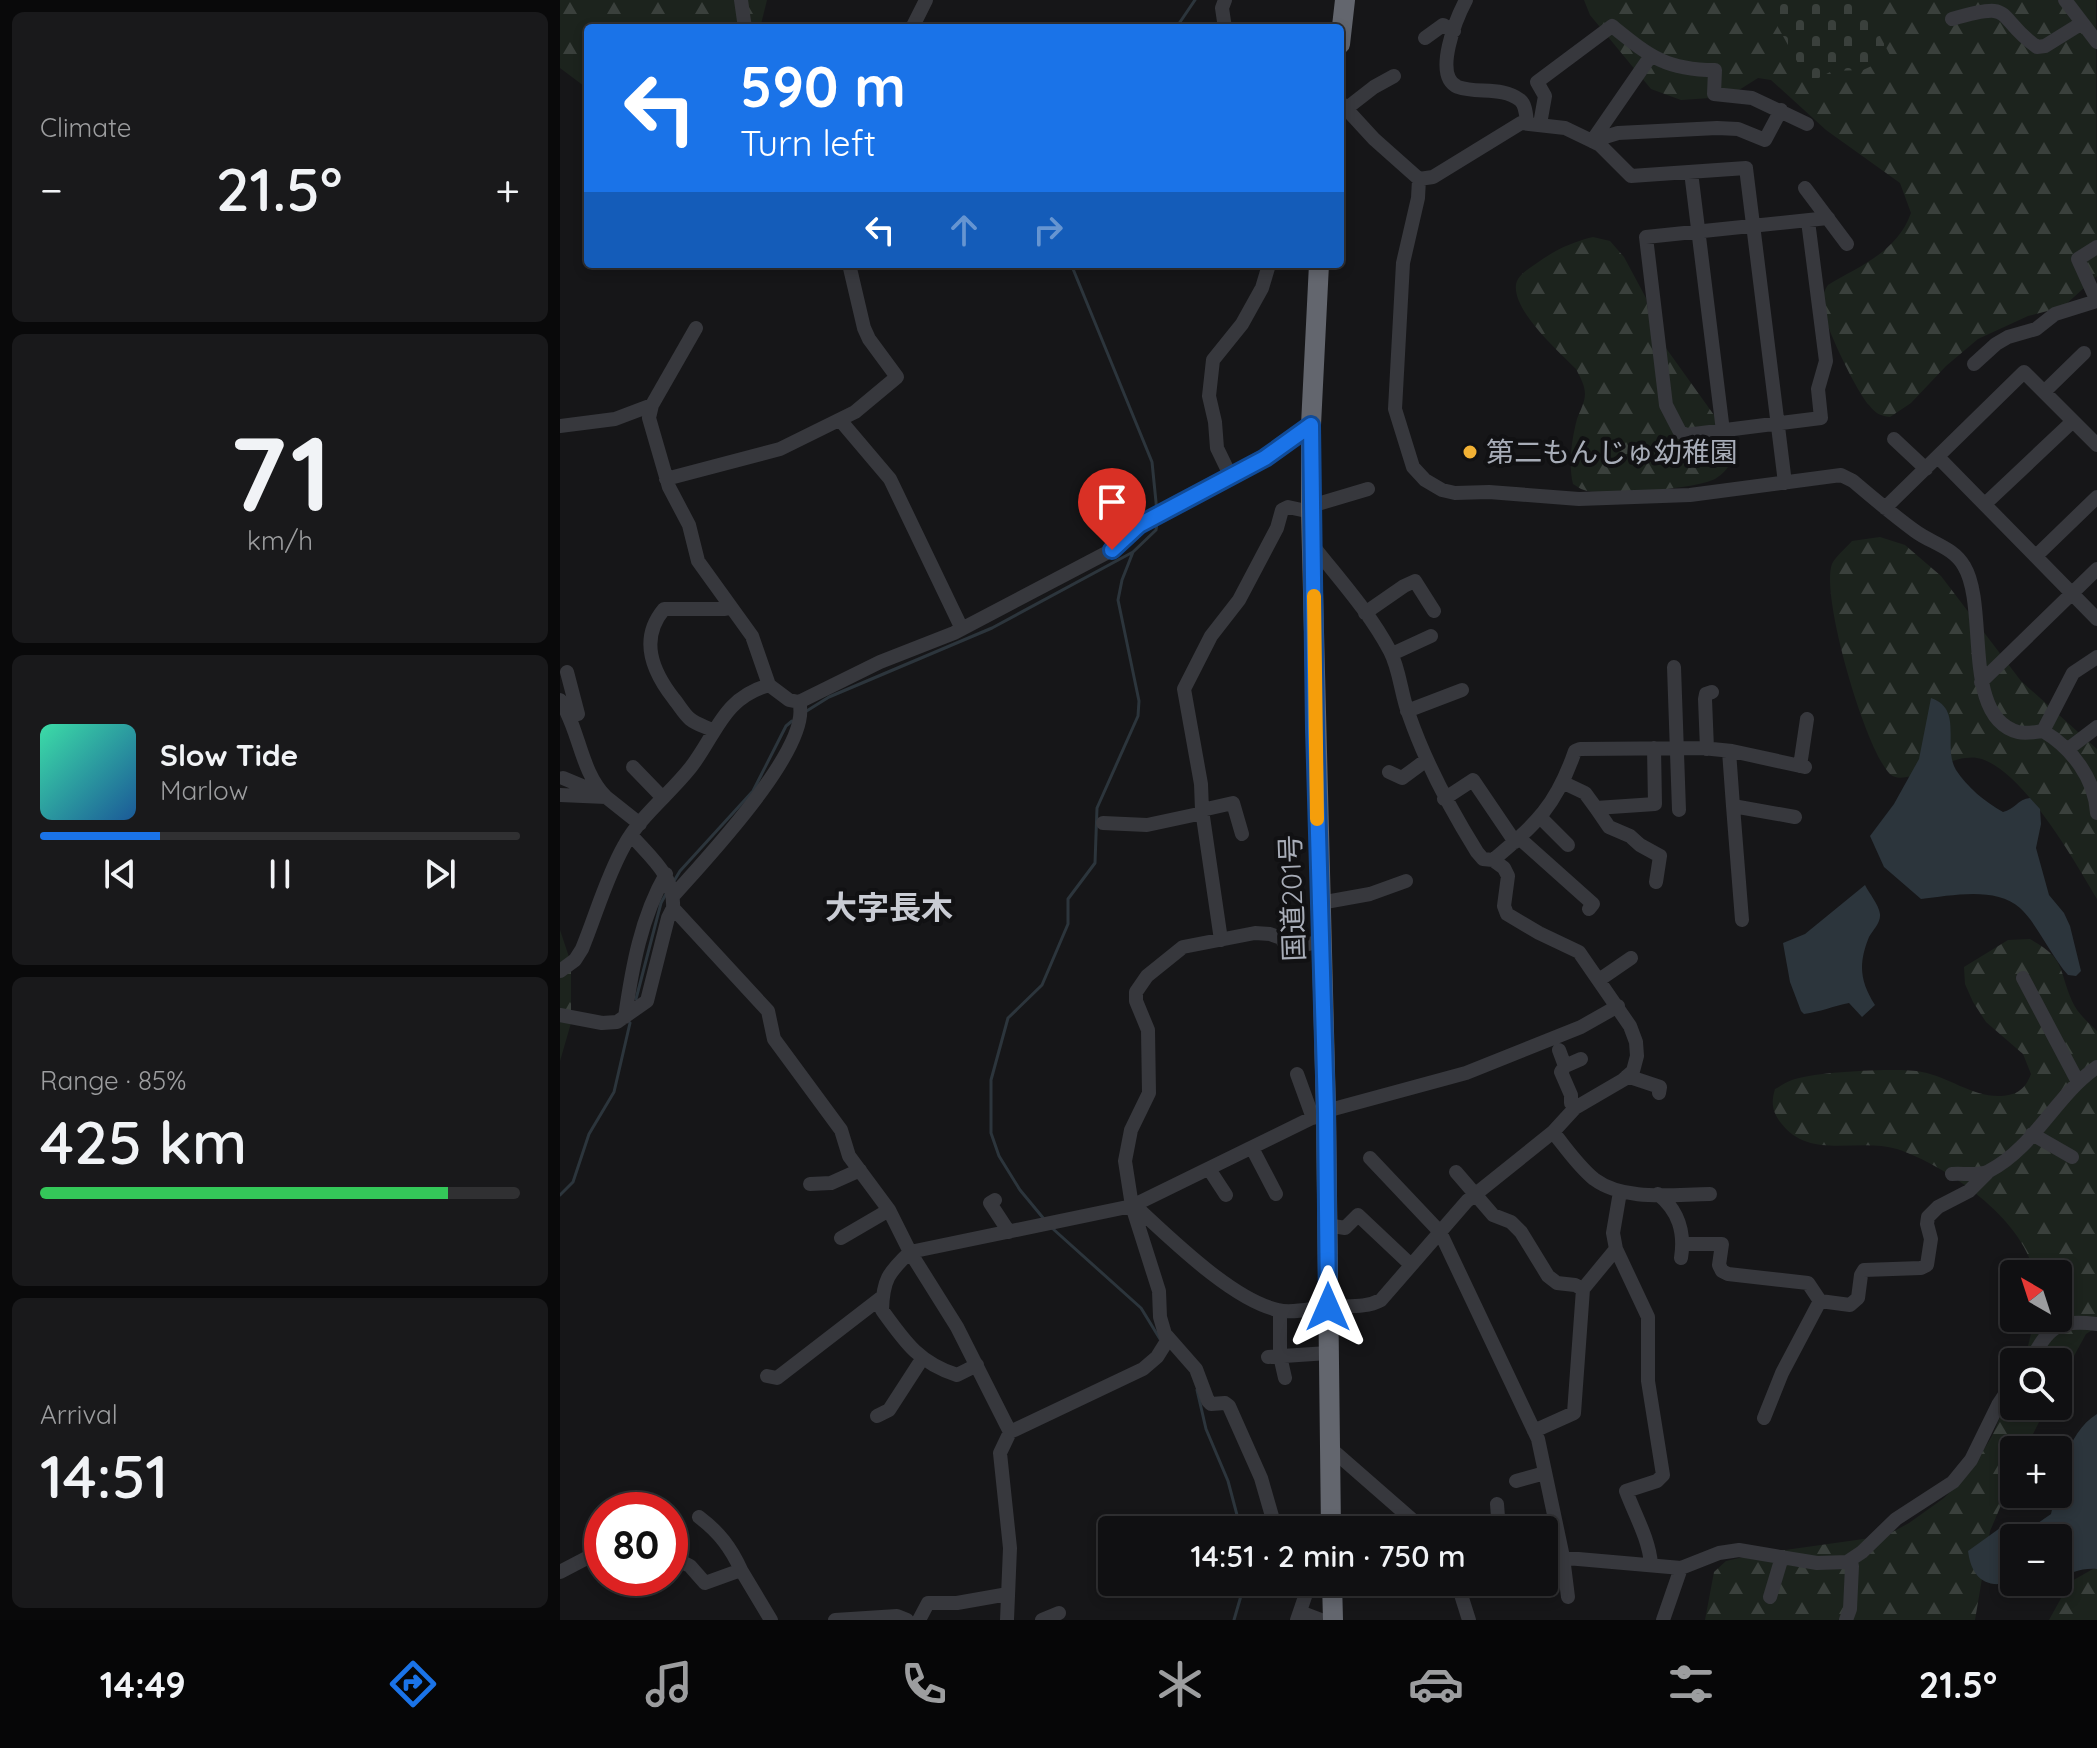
<!DOCTYPE html>
<meta charset="utf-8">
<style>
body{margin:0;font-family:Quicksand,"Noto Sans JP",sans-serif;background:#19191b;color:#f1f3f6;height:100vh;display:flex;flex-direction:column;font-size:30px;white-space:nowrap}
*{box-sizing:border-box;margin:0}
p{font-size:26px;color:#9c9d9f}
.icon{flex:none;width:44px;height:44px;fill:none;stroke:currentColor;stroke-width:2;stroke-linecap:round;stroke-linejoin:round}
.map{position:relative;flex:1;overflow:hidden}
.drawer{display:flex;flex-direction:column;gap:12px;padding:12px;background:#09090a;width:560px}
.drawer>*{flex:none}
.guide{position:absolute;left:24px;top:24px;width:760px;height:244px;border-radius:8px;box-shadow:0 4px 12px #0003,0 0 0 2px #303032;background:#1a73e8;color:#fff;overflow:hidden}
.needle{width:52px;rotate:321deg}
.fabs{position:absolute;left:1440px;top:1260px;display:grid;gap:16px}
.fabs a{display:grid;place-items:center;width:72px;height:72px;border-radius:8px;background:#101012;box-shadow:0 4px 12px #0003,0 0 0 2px #303032;font-size:40px}
.speed{position:absolute;left:24px;top:1492px;display:flex;gap:16px;font-size:40px;font-weight:700;text-align:center}
.speed>*{display:grid;place-content:center;width:104px;height:104px;border-radius:50%;background:#101012;box-shadow:0 4px 12px #0003,0 0 0 2px #303032;line-height:1}
.speed .limit{border:12px solid #d22;background:#fff;color:#111}
.pin{position:absolute;display:grid;place-items:center;width:68px;height:68px;color:#fff;margin:-82px -34px;border-radius:50% 50% 50% 0;rotate:-45deg;box-shadow:0 0 8px #0007}
.pin .icon{rotate:45deg}
.me{position:absolute;width:88px;margin:-44px;rotate:0deg;stroke-linejoin:round;filter:drop-shadow(0 0 6px #0008)}
.turn{display:flex;align-items:center;gap:28px;height:168px;padding:0 24px;font-size:36px}
.turn .icon{width:104px;height:104px;stroke-width:2.5}
.turn b{display:block;font-size:56px;line-height:68px}
.lanes{display:flex;align-items:center;height:76px;padding:0 24px;background:#0003;justify-content:center;gap:40px;direction:ltr}
.lanes .off{opacity:.35}
.big{font-size:60px;font-weight:600;line-height:1.1}
.drawer .card{flex:1;display:flex;flex-direction:column;justify-content:center;gap:12px;min-width:0;padding:0 28px;border-radius:12px;background:#19191b}
.drawer .dial{align-items:center;gap:0}
.dial b{font-size:104px;line-height:1}
.song{display:flex;align-items:center;gap:24px}
.cover{width:96px;height:96px;border-radius:12px;background:linear-gradient(135deg,hsl(160 70% 55%),hsl(210 70% 35%))}
.played{height:8px;border-radius:4px;background:linear-gradient(90deg,#1a73e8 25%,#303032 25%)}
.keys{display:flex;justify-content:space-around;direction:ltr}
.heat{display:flex;justify-content:space-between;align-items:center;font-size:44px;direction:ltr}
.charge{height:12px;border-radius:6px;background:linear-gradient(90deg,#34c759 85%,#303032 0)}
.trip{position:absolute;left:538px;top:1516px;width:460px;height:80px;border-radius:8px;background:#101012;box-shadow:0 4px 12px #0003,0 0 0 2px #303032;font-weight:600;line-height:80px;text-align:center}
.dock{display:flex;height:128px;justify-content:space-around;align-items:center;background:#060607;color:#9c9d9f}
.dock .icon{width:56px;height:56px}
.dock .selected{color:#1a73e8}
.dock b{font-size:36px;color:#f1f3f6}
main{display:flex;flex:1;min-height:0}
.map>svg:first-child{display:block}
.forest{fill:url(#forest-firs)}
.cemetery{fill:url(#cemetery-stones)}
.water{fill:#2c353c}
.lines{fill:none;stroke-linecap:round;stroke-linejoin:round}
.stream{stroke:#2c353c;stroke-width:3}
.minor{stroke:#37383d;stroke-width:14}
.highway{stroke:#63666e;stroke-width:20}
.route-casing{stroke:#114b97;stroke-width:20}
.route{stroke:#1a73e8;stroke-width:14}
.slow{stroke:#f59e0b;stroke-width:14}
.poi-dot{fill:#f2b134;stroke:#111113;stroke-width:3}
.labels{text-anchor:middle;stroke-width:8;stroke-linejoin:round;paint-order:stroke}
.poi-label{font-size:28px;fill:#a8adb8;stroke:#111113;text-anchor:start}
.street-label{font-size:28px;fill:#a8adb8;stroke:#111113}
.quarter-label{font-size:32px;font-weight:bold;fill:#c9ccd4;stroke:#111113}
</style>
<main>
<section class="drawer">
<div class="card"><p>Climate</p>
<div class="heat"><a>−</a><b class="big">21.5°</b><a>+</a></div>
</div>
<div class="card dial"><b>71</b><p>km/h</p></div>
<div class="card">
<div class="song"><i class="cover"></i><div><b>Slow Tide</b><p>Marlow</p></div></div>
<div class="played"></div>
<div class="keys"><svg class="icon" aria-label="previous" viewBox="0 0 24 24"><path d="M18 5L8 12l10 7zM5 5v14"/></svg><svg class="icon" aria-label="pause" viewBox="0 0 24 24"><path d="M8 5v14M16 5v14"/></svg><svg class="icon" aria-label="next" viewBox="0 0 24 24"><path d="M6 5l10 7-10 7zM19 5v14"/></svg></div>
</div>
<div class="card"><p>Range · 85%</p><b class="big">425 km</b><div class="charge"></div></div>
<div class="card"><p>Arrival</p><b class="big">14:51</b></div>
</section>
<div class="map">
<svg width="1537" height="1620" viewBox="0 0 1537 1620">
<defs>
<pattern id="forest-firs" width="22" height="20" patternUnits="userSpaceOnUse" patternTransform="scale(2)"><rect width="22" height="20" fill="#1c231d"/><path d="M5 1l3.5 6h-7zM16 11l3.5 6h-7z" fill="#3a403c"/></pattern>
<pattern id="cemetery-stones" width="16" height="16" patternUnits="userSpaceOnUse" patternTransform="scale(2)"><rect width="16" height="16" fill="#1c231d"/><path d="M2 7V4a2 2 0 0 1 4 0v3zM10 15v-3a2 2 0 0 1 4 0v3z" fill="#3a403c"/></pattern>
</defs>
<rect width="100%" height="100%" fill="#161618"/>
<path class="forest" d="M 0,0 L 207,0 L 200,28 L 28,28 L 28,89 L 0,68 Z
M 1024,0 L 1536,0 L 1537,276 L 1503,307 L 1468,316 L 1418,339 L 1386,366 L 1351,403 L 1330,417 C 1320,416 1315,413 1309,405 C 1297,392 1265,326 1263,309 C 1262,299 1263,292 1268,285 C 1301,265 1337,252 1351,213 L 1340,183 L 1266,130 L 1211,80 L 1198,78 L 1171,95 L 1150,98 L 1121,100 L 1091,89 L 1030,15 Z
M 1033,237 L 1050,241 L 1064,257 L 1086,298 L 1090,322 L 1098,337 L 1164,429 L 1172,461 C 1167,469 1163,474 1155,479 C 1135,489 1045,497 1024,490 C 1020,489 1017,486 1013,484 C 1008,464 1012,438 1017,419 C 1020,411 1025,402 1025,394 C 1025,385 1020,377 1016,369 C 998,351 953,311 956,285 C 957,275 970,268 977,263 C 995,250 1012,242 1033,237 Z
M 1320,537 L 1345,545 L 1381,576 L 1461,681 L 1537,749 L 1537,899 C 1514,860 1465,774 1422,759 C 1393,749 1346,790 1330,774 C 1306,751 1260,596 1272,564 C 1275,557 1286,548 1292,541 Z
M 0,930 L 11,963 L 11,1023 L 0,1061 Z
M 1470,939 C 1506,959 1498,968 1512,1001 C 1517,1013 1528,1022 1537,1031 L 1537,1327 L 1526,1334 L 1498,1385 L 1498,1362 L 1464,1362 L 1475,1318 L 1498,1318 L 1498,1274 L 1474,1274 C 1465,1220 1386,1165 1337,1149 C 1298,1137 1250,1161 1221,1123 C 1212,1112 1211,1102 1215,1089 C 1221,1086 1226,1082 1232,1080 C 1253,1072 1339,1067 1362,1072 C 1388,1077 1412,1096 1438,1096 C 1456,1096 1465,1090 1471,1074 L 1463,1054 L 1426,1022 L 1413,1002 L 1405,984 L 1404,967 L 1448,940 Z
M 1454,1385 L 1454,1406 L 1487,1406 L 1465,1450 L 1454,1450 L 1454,1475 L 1430,1531 L 1415,1620 L 1145,1620 L 1154,1572 L 1166,1561 L 1197,1554 L 1325,1536 L 1349,1523 L 1384,1498 L 1410,1472 L 1432,1436 Z
M 1533,1569 L 1537,1569 L 1537,1620 L 1489,1620 L 1510,1582 Z"/>
<path class="cemetery" d="M 1215,0 L 1301,0 L 1331,57 L 1303,70 L 1272,71 L 1249,83 L 1213,18 Z"/>
<path class="water" d="M 1371,698 C 1404,709 1382,747 1396,770 C 1407,787 1425,802 1443,812 C 1454,810 1458,799 1470,798 L 1480,809 L 1481,824 L 1476,848 L 1489,895 L 1504,913 L 1510,926 L 1521,971 L 1516,976 L 1508,975 C 1491,956 1476,922 1460,908 C 1435,886 1391,896 1361,899 L 1324,867 L 1310,836 L 1334,804 L 1359,759 Z
M 1305,885 C 1309,893 1319,905 1320,914 C 1321,922 1313,930 1309,937 C 1298,964 1300,981 1315,1005 L 1302,1017 L 1289,1003 C 1273,1006 1260,1012 1244,1014 L 1241,1011 L 1230,982 L 1223,943 L 1245,934 Z
M 1537,1414 L 1537,1569 C 1521,1568 1511,1572 1498,1581 L 1498,1538 L 1454,1538 L 1454,1582 L 1497,1582 C 1483,1592 1470,1584 1453,1582 C 1447,1581 1440,1585 1434,1584 C 1416,1582 1410,1566 1408,1551 L 1440,1528 L 1478,1523 L 1491,1514 C 1499,1483 1505,1433 1537,1414 Z"/>
<g class="lines">
<path class="stream" d="M 616,28 L 635,0
M 511,264 L 592,462 L 597,512
M 245,712 L 269,697 L 432,628 L 573,552 L 596,530 L 597,523
M 114,881 L 120,871 L 193,791 L 226,726 L 232,721
M 76,999 L 101,903 L 106,894
M 0,1195 L 13,1182 L 29,1134 L 54,1092 L 70,1023
M 484,1219 L 460,1190 L 439,1156 L 431,1133 L 431,1080 L 448,1018 L 482,985 L 508,924 L 508,899 L 535,863 L 537,808 L 578,716 L 579,701 L 558,600 L 562,580 L 573,552
M 492,1228 L 581,1308 L 600,1339
M 637,1390 L 646,1429 L 668,1481 L 681,1530
M 674,1620 L 685,1582"/>
<path class="minor" d="M 181,0 L 185,28
M 906,0 C 897,17 872,76 898,87 C 917,94 942,86 960,100 C 966,105 966,115 967,123
M 1505,0 L 1537,42
M 1392,19 C 1458,0 1433,16 1477,47 L 1485,46 L 1522,23
M 352,28 L 366,0
M 665,28 L 662,8 L 665,0
M 865,38 L 883,25 L 894,31
M 780,102 L 814,139 L 859,179
M 787,108 L 814,87 L 834,76
M 980,124 L 985,96 L 977,82 L 1052,26 C 1088,55 1105,70 1155,70 L 1154,94 L 1192,98 L 1247,124
M 1032,141 L 1058,133 L 1157,128 L 1178,129 L 1205,140 L 1221,110
M 1032,141 L 1090,57
M 1131,172 L 1163,431
M 859,179 L 858,198 L 843,263 L 835,409 L 853,467 L 865,480 L 882,490 L 895,493 L 929,492 L 1019,499 L 1130,495 L 1281,475 L 1293,481 C 1313,498 1333,515 1355,531 C 1371,543 1393,547 1404,566 C 1429,607 1401,717 1458,732 C 1466,734 1475,732 1483,731 L 1513,673 L 1537,657
M 859,179 L 873,177 L 961,123 L 1005,128 L 1032,141 L 1040,145 L 1071,176 L 1186,168 L 1225,483
M 1245,188 L 1287,244
M 1248,221 L 1266,361 L 1258,389 L 1261,418 L 1126,435 L 1120,432 L 1106,405 L 1086,237 L 1268,218
M 1537,247 L 1518,259 L 1537,301
M 136,328 L 92,405 L 89,418 L 109,487 L 129,525 L 138,561 L 192,636 L 209,685 L 229,700 L 239,702 L 320,662 L 394,633 L 552,550 L 579,525 L 705,458 L 751,425
M 1414,364 L 1436,344 L 1448,337 L 1476,329 L 1495,314 L 1537,301
M 1484,392 L 1524,353
M 280,420 L 330,479 L 402,629
M 0,426 L 55,419 L 92,405
M 1334,439 L 1366,469
M 1378,457 L 1537,619
M 671,477 L 657,448 L 655,422 L 649,396 L 653,360 L 682,324 L 702,288 L 708,268 L 707,264
M 106,479 L 220,449 L 295,412 L 337,377 L 309,339 L 304,328 L 289,264
M 1425,504 L 1513,421
M 751,506 L 808,489
M 1325,508 L 1464,372 L 1537,445
M 1476,556 L 1537,497
M 805,613 L 844,586 L 855,581 L 874,611
M 832,654 L 871,636
M 1114,667 L 1119,810
M 7,672 L 18,714
M 1421,682 L 1537,569
M 0,700 C 20,730 20,771 46,797
M 847,711 L 902,690
M 152,730 C 146,727 136,724 130,719 C 124,714 119,705 114,699 C 92,671 79,639 104,609 L 165,609
M 1483,731 C 1512,748 1535,779 1537,813
M 1147,749 L 1145,699 L 1146,694 L 1152,692
M 1508,749 L 1537,727
M 1169,751 L 1173,806 L 1235,817
M 1240,766 L 1247,719
M 73,767 L 102,797
M 829,772 L 842,778 L 865,761
M 3,778 L 39,793
M 1004,783 L 1025,793 L 1036,808 L 1095,804 L 1094,748
M 0,795 L 46,797 L 80,824
M 884,799 L 913,780 L 955,842
M 1173,806 L 1182,920
M 1036,808 L 1049,827 L 1070,836 L 1080,845 L 1100,856 L 1096,882
M 642,810 L 673,803 L 682,834
M 981,818 L 1008,845
M 543,823 L 587,825 L 643,813
M 72,836 C 91,858 115,876 113,908 L 208,1011 L 214,1039 L 281,1130 L 289,1156 L 329,1210 L 350,1252 L 397,1327 L 450,1432
M 959,838 L 1033,904 L 1029,909
M 933,860 C 977,823 996,806 1015,751 L 1020,749 L 1142,748 L 1172,751 L 1245,767
M 114,895 C 143,862 254,746 239,702
M 760,903 L 810,894 L 846,881
M 661,940 L 642,810 L 641,784 L 624,689 L 651,636 L 679,600 L 717,528 L 722,510 L 728,507 L 751,512
M 0,971 L 15,960 L 22,949 C 36,915 46,878 64,846 C 80,816 110,794 131,767 C 157,733 163,698 209,685
M 1463,978 L 1518,1082
M 1039,980 L 1071,958
M 0,1015 L 42,1023 L 57,1022 L 87,1001 L 108,918 L 113,908
M 65,1017 C 72,968 81,917 106,874
M 999,1050 L 1005,1066
M 737,1074 L 753,1118
M 1067,1076 L 1100,1087 L 1099,1093
M 1011,1103 L 1011,1095 L 1001,1072 L 1005,1066 L 1021,1059
M 993,1132 C 1006,1148 1018,1166 1034,1179 C 1065,1202 1114,1194 1150,1194
M 1472,1134 L 1512,1157
M 692,1148 L 716,1194
M 810,1158 L 880,1232 L 978,1439 L 1003,1557 L 1008,1597
M 649,1169 L 666,1195
M 896,1172 L 933,1215 L 951,1222 L 961,1232 L 988,1276 L 997,1283 L 1015,1285 L 1023,1289
M 1392,1174 C 1402,1173 1420,1176 1429,1171 C 1474,1148 1496,1095 1537,1067
M 250,1184 L 271,1183 L 300,1170
M 1098,1194 C 1119,1211 1125,1232 1121,1258
M 435,1200 L 430,1203 L 449,1232
M 574,1205 C 609,1237 672,1300 718,1310 C 732,1314 752,1308 767,1307 C 786,1305 804,1309 821,1300 L 907,1201 L 993,1132 L 1015,1108 L 1063,1080 L 1073,1071 L 1077,1056 L 1076,1042 L 1070,1026 L 1019,952 L 979,933 L 947,914 L 944,906 L 948,876 L 944,868 L 933,860 L 923,859 L 917,852 C 889,807 866,764 849,715 C 841,695 840,670 830,651 C 810,613 780,580 754,547
M 767,1225 L 785,1228 L 798,1215 L 851,1265
M 281,1238 L 329,1210
M 1123,1244 L 1162,1244 L 1159,1265 L 1162,1271 L 1168,1274 L 1248,1283 L 1260,1301 L 1290,1305 L 1298,1298 L 1301,1275 L 1304,1270 L 1361,1268 L 1367,1265 L 1371,1239 L 1367,1224 L 1368,1217 L 1378,1207 L 1409,1191 L 1427,1173
M 1056,1249 L 1053,1233 L 1060,1192
M 720,1311 L 720,1356 L 725,1378
M 607,1336 L 636,1369 L 648,1401 L 651,1404 L 665,1403 L 669,1406 L 701,1478 L 716,1530
M 708,1357 L 768,1353
M 1470,1362 C 1489,1327 1496,1319 1537,1324
M 417,1365 L 397,1375 C 359,1363 345,1342 322,1310 C 323,1280 328,1273 350,1252 L 572,1206 L 766,1111 L 906,1073 L 1021,1027 L 1058,1006
M 207,1376 L 217,1378 L 322,1297
M 317,1416 L 329,1410 L 362,1359
M 1204,1418 L 1222,1373 L 1260,1301
M 974,1431 L 1014,1413 L 1023,1289 L 1056,1249 L 1088,1317 L 1088,1381 L 1103,1475 L 1097,1481 L 1066,1491 C 1075,1515 1089,1539 1091,1564
M 769,1447 L 864,1530
M 956,1481 L 985,1473
M 937,1504 L 939,1530
M 139,1517 C 159,1532 171,1548 181,1570
M 110,1556 L 130,1566 L 145,1583 L 181,1570 L 211,1620
M 984,1556 L 1121,1568 L 1159,1553 L 1179,1550 L 1257,1563 L 1287,1562 L 1302,1552 L 1336,1519 L 1393,1482 L 1411,1460 L 1438,1405 L 1454,1381
M 0,1572 L 42,1550
M 897,1582 L 909,1620
M 1210,1597 L 1222,1557
M 740,1612 L 761,1620
M 275,1620 L 337,1616 L 347,1620
M 359,1620 L 368,1603 L 397,1603 L 448,1594
M 447,1620 L 450,1548 L 440,1453 L 450,1432 L 583,1369 L 597,1357 L 607,1341 L 600,1317 L 599,1291 L 572,1206 L 565,1161 L 571,1130 L 589,1093 L 588,1030 L 576,1001 L 576,992 L 587,976 L 623,947 L 695,933 L 710,934 L 721,938 L 728,949 L 761,941
M 482,1620 L 499,1613
M 737,1620 L 750,1582
M 1103,1620 L 1121,1568
M 1286,1620 L 1290,1609 L 1292,1566 L 1287,1562"/>
<path class="highway" d="M 780,44 L 785,0
M 759,264 L 751,425 L 751,512 L 766,1111 L 771,1530
M 772,1582 L 773,1620"/>
</g>
<g class="lines">
<defs>
<path id="route" d="M 552,550 L 579,525 L 705,458 L 751,425 L 755,729 L 766,1111 L 768,1307"/>
</defs>
<use href="#route" class="route-casing"/>
<use href="#route" class="route"/>
<path class="slow" d="M 754,596 L 757,819"/>
</g>
<circle class="poi-dot" cx="910" cy="452" r="8"/>
<g class="labels">
<g class="poi-label">
<text x="926" y="462">第二もんじゅ幼稚園</text>
</g>
<g class="street-label">
<text transform="translate(732 898) rotate(-92)" y="10">国道201号</text>
</g>
<g class="quarter-label">
<text x="329" y="919">大字長木</text>
</g>
</g>
</svg>
<div class="fabs">
<a><svg class="needle" viewBox="-14 -14 28 28"><path d="M0-13l5 13h-10z" fill="#e53935"/><path d="M0 13l5-13h-10z" fill="#9c9d9f"/></svg></a>
<a><svg class="icon" aria-label="search" viewBox="0 0 24 24"><circle cx="10" cy="10" r="6"/><path d="M15 15l6 6"/></svg></a>
<a>+</a>
<a>−</a>
</div>
<div class="speed"><div class="limit">80</div></div>
<div class="pin" style="left:552px;top:550px;background:#d93025"><svg class="icon" aria-label="arrive" viewBox="0 0 24 24"><path d="M6 21V4h12l-3 4 3 4H6"/></svg></div>
<svg class="me" style="left:768px;top:1307px" viewBox="-20 -20 40 40"><path d="M0-17L14 15 0 8-14 15z" fill="#1a73e8" stroke="#fff" stroke-width="4"/></svg>
<div class="trip">14:51 · 2 min · 750 m</div>
<div class="guide">
<div class="turn"><svg class="icon" aria-label="left" viewBox="0 0 24 24"><path d="M17 20v-9H6M10 6l-5 5 5 5"/></svg><div><b>590 m</b>Turn left</div></div>
<div class="lanes"><svg class="icon" aria-label="left" viewBox="0 0 24 24"><path d="M17 20v-9H6M10 6l-5 5 5 5"/></svg><svg class="icon off" aria-label="ahead" viewBox="0 0 24 24"><path d="M12 20V5M6 11l6-6 6 6"/></svg><svg class="icon off" aria-label="right" viewBox="0 0 24 24"><path d="M7 20v-9h11M14 6l5 5-5 5"/></svg></div>
</div>
</div>
</main>
<nav class="dock">
<b>14:49</b>
<svg class="icon selected" aria-label="directions" viewBox="0 0 24 24"><path d="M12 3l9 9-9 9-9-9zM9 14v-3h6M13 9l2 2-2 2"/></svg>
<svg class="icon" aria-label="music" viewBox="0 0 24 24"><path d="M9 18V5l10-2v13"/><circle cx="6" cy="18" r="3"/><circle cx="16" cy="16" r="3"/></svg>
<svg class="icon" aria-label="phone" viewBox="0 0 24 24"><path d="M5 4h4l2 5-3 2q2 4 5 5l2-3 5 2v4C11 20 4 13 5 4z"/></svg>
<svg class="icon" aria-label="climate" viewBox="0 0 24 24"><path d="M12 3v18M4 7l16 10M4 17L20 7"/></svg>
<svg class="icon" aria-label="car" viewBox="0 0 24 24"><path d="M5 17H2v-5l4-1 3-4h7l3 4 3 1v5h-3M9 17h6M6 11h13"/><circle cx="7" cy="17" r="2"/><circle cx="17" cy="17" r="2"/></svg>
<svg class="icon" aria-label="filters" viewBox="0 0 24 24"><path d="M4 7h16M4 17h16"/><circle cx="9" cy="7" r="2"/><circle cx="15" cy="17" r="2"/></svg>
<b>21.5°</b>
</nav>
